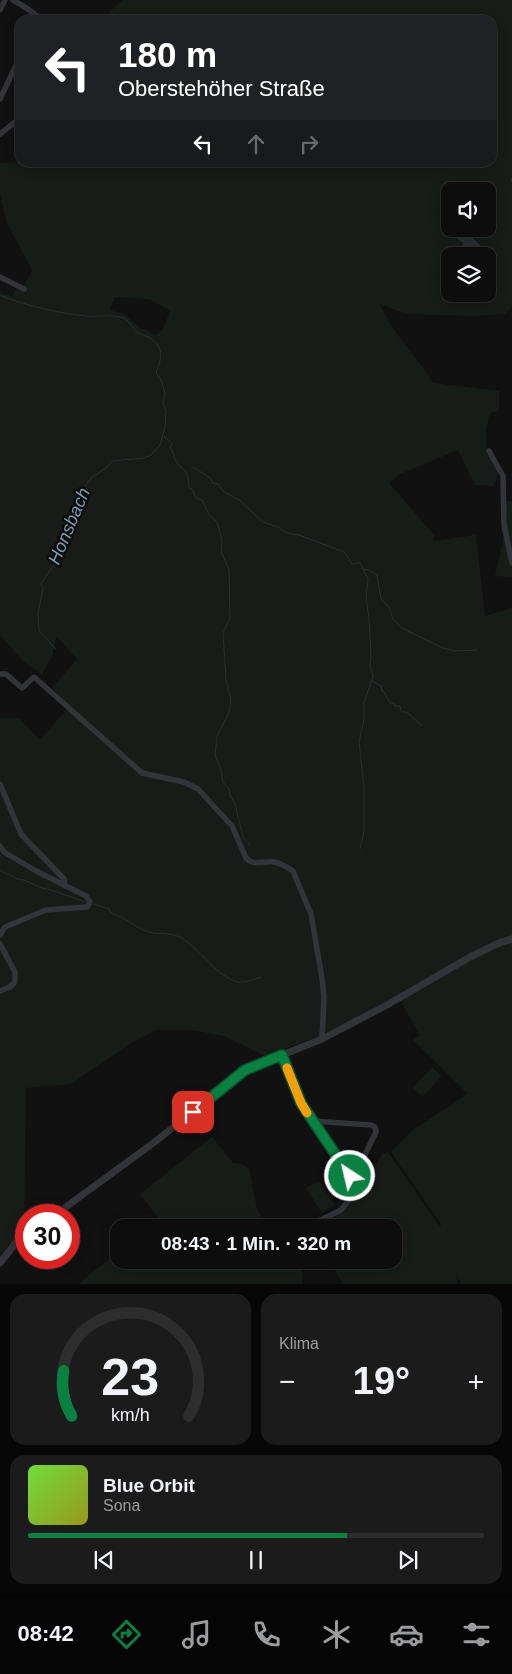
<!DOCTYPE html>
<html lang="de">
<meta charset="utf-8">
<style>
body{margin:0;font-family:Helvetica,sans-serif;background:#1b1b1c;color:#f1f3f6;height:100vh;display:flex;flex-direction:column;font-size:19px;white-space:nowrap}
*{box-sizing:border-box;margin:0}
p{font-size:16px;color:#9a9c9e}
.icon{flex:none;width:28px;height:28px;fill:none;stroke:currentColor;stroke-width:2;stroke-linecap:round;stroke-linejoin:round}
.map{position:relative;height:1284px;overflow:hidden}
.panel{display:flex;flex-direction:column;gap:10px;padding:10px;background:#070708;flex:1}
.panel>*{flex:none}
.top-card{position:absolute;left:15px;top:15px;width:482px;height:152px;border-radius:15px;box-shadow:0 2px 12px #0003,0 0 0 1px #2d2d2e;background:#202124;color:#fff;overflow:hidden}
.controls{position:absolute;left:441px;top:182px;display:grid;gap:10px}
.controls a{display:grid;place-items:center;width:55px;height:55px;border-radius:10px;background:#0d0d0e;box-shadow:0 2px 12px #0003,0 0 0 1px #2d2d2e;font-size:25px}
.speed{position:absolute;left:15px;top:1204px;display:flex;gap:10px;font-size:25px;font-weight:700;text-align:center}
.speed>*{display:grid;place-content:center;width:65px;height:65px;border-radius:50%;background:#0d0d0e;box-shadow:0 2px 12px #0003,0 0 0 1px #2d2d2e;line-height:1}
.speed .limit{border:8px solid #d22;background:#fff;color:#111}
.pin{position:absolute;display:grid;place-items:center;width:42px;height:42px;color:#fff;margin:-21px;border-radius:10px;box-shadow:0 2px 8px #0006}
.me{position:absolute;width:55px;margin:-28px;rotate:325deg;stroke-linejoin:round;filter:drop-shadow(0 0 4px #0008)}
.turn{display:flex;align-items:center;gap:18px;height:105px;padding:0 20px;font-size:22px}
.turn .icon{width:65px;height:65px;stroke-width:2.5}
.turn b{display:block;font-size:35px;line-height:42px}
.lanes{display:flex;align-items:center;height:48px;padding:0 20px;background:#0003;justify-content:center;gap:25px;direction:ltr}
.lanes .off{opacity:.35}
.big{font-size:38px;font-weight:700;line-height:1.1}
.panel .widget{flex:1;display:flex;flex-direction:column;justify-content:center;gap:8px;min-width:0;padding:0 18px;border-radius:15px;background:#1b1b1c}
.panel .dial{align-items:center;gap:0}
.dial svg{height:130px;overflow:visible;fill:none;stroke:#2d2d2e;stroke-width:7;stroke-linecap:round;text-anchor:middle}
.dial text{fill:#f1f3f6;stroke:none}
.song{display:flex;align-items:center;gap:15px}
.cover{width:60px;height:60px;border-radius:8px;background:linear-gradient(135deg,hsl(100 70% 55%),hsl(60 70% 35%))}
.played{height:5px;border-radius:2px;background:linear-gradient(90deg,#0b8043 70%,#2d2d2e 70%)}
.keys{display:flex;justify-content:space-around;direction:ltr}
.heat{display:flex;justify-content:space-between;align-items:center;font-size:28px;direction:ltr}
.panel .tiles{flex:1;display:grid;gap:10px;grid-template-columns:1fr 1fr}
.widget:last-child{grid-column:span 2}
.trip{position:absolute;left:110px;top:1219px;width:292px;height:50px;border-radius:15px;background:#0d0d0e;box-shadow:0 2px 12px #0003,0 0 0 1px #2d2d2e;font-weight:700;line-height:50px;text-align:center}
.dock{display:flex;height:80px;justify-content:space-around;align-items:center;background:#050506;color:#9a9c9e}
.dock .icon{width:35px;height:35px}
.dock .on{color:#0b8043}
.dock b{font-size:22px;color:#f1f3f6}
.map>svg:first-child{display:block}
.green{fill:#181c18;fill-rule:evenodd}
.water{fill:#293034}
.lines{fill:none;stroke-linecap:round;stroke-linejoin:round}
.stream{stroke:#293034;stroke-width:1}
.minor{stroke:#333437;stroke-width:5.5}
.tertiary{stroke:#333437;stroke-width:7}
.route-casing{stroke:#07532c;stroke-width:12}
.route{stroke:#0b8043;stroke-width:9}
.slow{stroke:#f59e0b;stroke-width:9}
.labels{text-anchor:middle;stroke-width:5;stroke-linejoin:round;paint-order:stroke}
.water-label{font-size:18px;font-style:italic;fill:#7e99a9;stroke:#0c0c0d}
</style>
<div class="map">
<svg width="512" height="1284" viewBox="0 0 512 1284">
<rect width="100%" height="100%" fill="#111112"/>
<path class="green" d="M 123,0 L 512,0 L 512,307 L 505,314 L 474,316 L 406,314 L 380,304 C 392,334 417,356 433,383 L 499,391 L 499,411 L 490,413 C 487,424 484,438 487,450 C 491,467 506,467 493,486 L 475,485 L 458,450 L 400,474 L 389,483 L 434,535 L 434,541 L 476,535 L 485,616 L 512,608 L 512,1284 L 461,1284 L 455,1272 L 459,1284 L 343,1284 L 329,1260 L 394,1260 L 394,1228 L 310,1228 L 347,1206 L 358,1196 L 382,1154 L 388,1152 L 440,1227 L 441,1224 L 391,1152 L 413,1130 L 468,1094 L 413,1040 L 420,1035 L 400,1000 L 464,957 L 383,1004 L 374,1007 L 373,1009 L 317,1037 L 265,1056 L 224,1036 L 192,1030 L 155,1030 L 130,1044 L 71,1084 L 26,1088 L 24,1230 L 0,1259 L 0,718 L 19,718 L 40,740 L 68,708 L 51,690 L 77,659 L 56,636 L 53,654 L 42,675 L 22,660 L 0,635 L 0,291 L 12,297 L 16,289 L 23,287 L 32,270 L 6,221 L 0,193 L 0,163 L 19,162 L 20,158 L 20,162 L 492,162 L 492,20 L 106,20 L 109,12 ZM 450,191 L 488,191 L 488,229 L 467,229 C 475,242 488,247 490,262 L 488,266 L 488,294 L 450,294 L 450,256 L 474,256 L 465,243 L 450,229 ZM 115,297 L 149,299 L 170,311 L 163,330 L 155,336 L 147,330 L 140,328 L 124,314 L 109,310 Z
M 505,501 L 512,501 L 512,577 L 495,576 L 505,531 Z
M 432,1067 L 441,1076 L 423,1097 L 413,1088 Z
M 212,1137 L 233,1163 L 242,1164 L 249,1169 L 257,1209 L 266,1227 L 147,1227 L 158,1218 L 140,1194 Z
M 319,1181 L 335,1205 L 322,1213 L 306,1188 Z
M 119,1251 L 119,1260 L 299,1260 L 303,1267 L 302,1284 L 78,1284 Z"/>
<path class="water" d="M 451,229 L 467,229 L 475,240 L 489,254 L 490,262 L 488,266 L 488,256 L 474,256 L 470,252 L 460,248 L 464,243 L 457,239 Z"/>
<g class="lines">
<path class="stream" d="M 511,181 L 512,178
M 0,295 C 23,305 61,314 86,316 C 96,317 116,314 124,318 C 130,321 132,328 137,332 C 140,334 144,335 148,337 C 165,347 162,357 156,373 L 161,380 L 165,392 L 163,403 L 166,411 L 165,427 L 160,445 L 151,455 L 144,458 L 112,461 L 106,468 L 91,478 L 81,493 L 75,515 L 62,535 L 60,541 L 57,560 L 41,584 L 43,588 L 38,613 L 39,631 L 56,649
M 164,436 L 172,443 L 170,448 C 174,452 173,455 175,459 C 184,474 188,467 189,488 L 193,490 L 195,497 L 203,501 L 209,515 L 217,522 L 222,540 L 221,551 L 229,570 L 230,619 L 223,633 L 226,680 L 231,700 L 229,713 L 217,736 L 215,755 L 221,770 L 223,782 L 229,789 L 230,795 L 235,804 L 243,837 L 249,844
M 193,467 L 210,478 L 213,483 L 218,484 L 224,492 L 239,500 L 263,522 L 278,527 L 287,533 L 299,535 L 344,552 L 352,564 L 360,563 L 368,579 L 366,598 L 369,618 L 371,656 L 370,666 L 373,676 L 364,703 L 364,719 L 359,742 L 364,788 L 364,831 L 360,849
M 363,569 L 369,570 L 377,575 L 381,599 L 389,607 L 393,619 L 402,628 L 443,648 L 455,651 L 477,650
M 372,681 L 381,686 L 382,691 L 384,692 L 390,703 L 394,703 L 394,706 L 400,706 L 401,711 L 408,713 L 422,726
M 0,870 C 6,875 12,874 17,879 C 29,879 37,889 48,889 L 85,902
M 94,904 L 109,909 L 111,913 C 126,917 137,930 153,933 C 164,934 174,933 183,939 C 201,950 217,977 238,982 C 245,983 255,979 261,977"/>
<path class="minor" d="M 13,0 C 22,5 31,10 39,18 L 38,20
M 0,10 L 5,0
M 0,99 L 20,57
M 0,134 L 20,118
M 0,277 L 24,289
M 489,451 L 503,476 L 504,525 L 512,563
M 0,674 L 6,674 L 22,688 L 34,677 L 142,773 L 184,782 L 198,789 L 232,826 L 246,858 C 255,867 264,860 274,862 C 281,863 287,867 293,871 L 311,914 L 322,978 L 324,997 L 322,1039
M 0,784 L 21,834 L 64,879 L 65,886
M 0,846 L 4,852 L 36,871 L 86,896 L 90,902 L 87,907 L 46,910 L 5,927 L 0,935
M 0,944 L 15,972 L 15,982 L 10,987 L 0,991
M 283,1055 L 301,1103 L 353,1179
M 306,1227 L 341,1210 L 348,1201 L 352,1192 L 353,1179 L 376,1132 L 375,1127 L 371,1125 L 312,1121"/>
<path class="tertiary" d="M 55,1215 L 156,1141 L 245,1070 L 322,1039 L 387,1005 L 470,957 L 501,942 L 512,939
M 0,1263 L 18,1240 L 26,1235"/>
</g>
<g class="lines">
<defs>
<path id="route" d="M 193,1112 L 245,1070 L 282,1055 L 301,1103 L 350,1176"/>
</defs>
<use href="#route" class="route-casing"/>
<use href="#route" class="route"/>
<path class="slow" d="M 287,1068 L 301,1103 L 307,1113"/>
</g>
<g class="labels">
<g class="water-label">
<text transform="translate(69 526) rotate(-67)" y="6">Honsbach</text>
</g>
</g>
</svg>
<div class="controls">
<a><svg class="icon" aria-label="sound" viewBox="0 0 24 24"><path d="M4 9h4l5-4v14l-5-4H4zM17 9q2 3 0 6"/></svg></a>
<a><svg class="icon" aria-label="layers" viewBox="0 0 24 24"><path d="M12 4l9 5-9 5-9-5zM3 14l9 5 9-5"/></svg></a>
</div>
<div class="speed"><div class="limit">30</div></div>
<div class="pin" style="left:193px;top:1112px;background:#d93025"><svg class="icon" aria-label="arrive" viewBox="0 0 24 24"><path d="M6 21V4h12l-3 4 3 4H6"/></svg></div>
<svg class="me" style="left:350px;top:1176px" viewBox="-20 -20 40 40"><circle r="17" fill="#0b8043" stroke="#fff" stroke-width="3"/><path d="M0-11L8 9 0 5-8 9z" fill="#fff"/></svg>
<div class="trip">08:43 · 1 Min. · 320 m</div>
<div class="top-card">
<div class="turn"><svg class="icon" aria-label="left" viewBox="0 0 24 24"><path d="M17 20v-9H6M10 6l-5 5 5 5"/></svg><div><b>180 m</b>Oberstehöher Straße</div></div>
<div class="lanes"><svg class="icon" aria-label="left" viewBox="0 0 24 24"><path d="M17 20v-9H6M10 6l-5 5 5 5"/></svg><svg class="icon off" aria-label="ahead" viewBox="0 0 24 24"><path d="M12 20V5M6 11l6-6 6 6"/></svg><svg class="icon off" aria-label="right" viewBox="0 0 24 24"><path d="M7 20v-9h11M14 6l5 5-5 5"/></svg></div>
</div>
</div>
<section class="panel">
<div class="tiles">
<div class="widget dial"><svg viewBox="0 0 100 80">
<path d="M14 69A42 42 0 1 1 86 69"/>
<path d="M14 69A42 42 0 0 1 9 41" stroke="#0b8043"/>
<text x="50" y="56" font-size="32" font-weight="700">23</text>
<text x="50" y="72" font-size="11">km/h</text>
</svg></div>
<div class="widget"><p>Klima</p>
<div class="heat"><a>−</a><b class="big">19°</b><a>+</a></div>
</div>
<div class="widget">
<div class="song"><i class="cover"></i><div><b>Blue Orbit</b><p>Sona</p></div></div>
<div class="played"></div>
<div class="keys"><svg class="icon" aria-label="previous" viewBox="0 0 24 24"><path d="M18 5L8 12l10 7zM5 5v14"/></svg><svg class="icon" aria-label="pause" viewBox="0 0 24 24"><path d="M8 5v14M16 5v14"/></svg><svg class="icon" aria-label="next" viewBox="0 0 24 24"><path d="M6 5l10 7-10 7zM19 5v14"/></svg></div>
</div>
</div>
</section>
<nav class="dock">
<b>08:42</b>
<svg class="icon on" aria-label="directions" viewBox="0 0 24 24"><path d="M12 3l9 9-9 9-9-9zM9 14v-3h6M13 9l2 2-2 2"/></svg>
<svg class="icon" aria-label="music" viewBox="0 0 24 24"><path d="M9 18V5l10-2v13"/><circle cx="6" cy="18" r="3"/><circle cx="16" cy="16" r="3"/></svg>
<svg class="icon" aria-label="phone" viewBox="0 0 24 24"><path d="M5 4h4l2 5-3 2q2 4 5 5l2-3 5 2v4C11 20 4 13 5 4z"/></svg>
<svg class="icon" aria-label="climate" viewBox="0 0 24 24"><path d="M12 3v18M4 7l16 10M4 17L20 7"/></svg>
<svg class="icon" aria-label="car" viewBox="0 0 24 24"><path d="M5 17H2v-5l4-1 3-4h7l3 4 3 1v5h-3M9 17h6M6 11h13"/><circle cx="7" cy="17" r="2"/><circle cx="17" cy="17" r="2"/></svg>
<svg class="icon" aria-label="filters" viewBox="0 0 24 24"><path d="M4 7h16M4 17h16"/><circle cx="9" cy="7" r="2"/><circle cx="15" cy="17" r="2"/></svg>
</nav>
